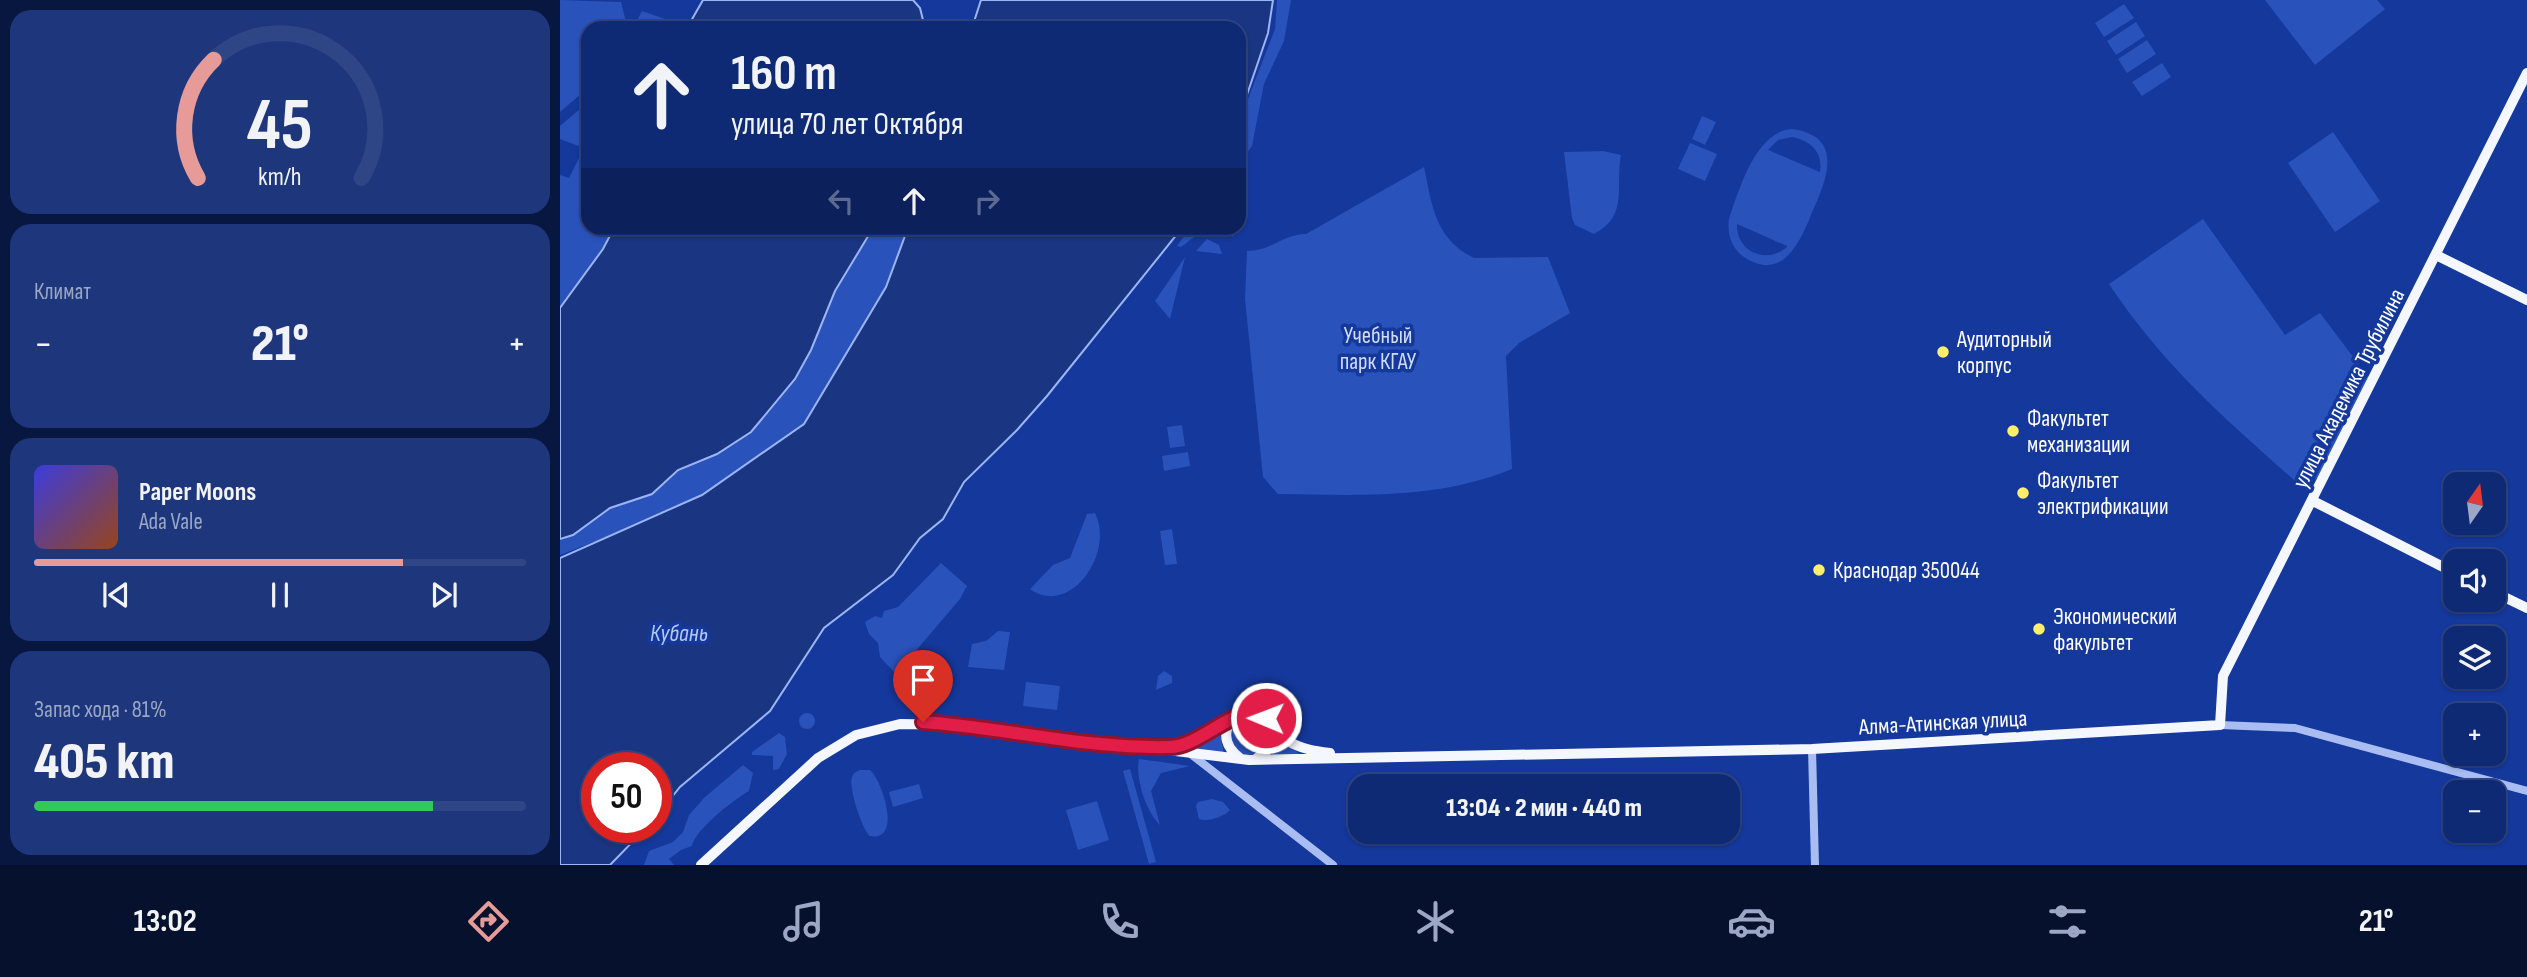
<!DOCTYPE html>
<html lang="ru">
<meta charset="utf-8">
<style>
body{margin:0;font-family:"Sofia Sans Condensed",sans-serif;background:#1d367c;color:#f1f3f6;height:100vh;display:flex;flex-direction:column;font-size:26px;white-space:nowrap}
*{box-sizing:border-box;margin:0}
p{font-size:23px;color:#9ba7c5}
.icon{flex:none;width:38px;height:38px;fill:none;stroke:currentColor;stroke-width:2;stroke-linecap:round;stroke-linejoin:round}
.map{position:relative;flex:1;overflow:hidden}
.panel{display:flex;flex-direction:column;gap:10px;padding:10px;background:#081740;width:560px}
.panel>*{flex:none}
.top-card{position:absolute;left:21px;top:21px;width:665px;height:214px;border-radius:21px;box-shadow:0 2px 5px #0004,0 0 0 2px #2f4686;background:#0f2a74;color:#f1f3f6;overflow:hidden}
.needle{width:46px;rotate:14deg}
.tools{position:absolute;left:1883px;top:472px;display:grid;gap:14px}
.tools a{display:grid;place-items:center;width:63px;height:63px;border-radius:14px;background:#0f2a74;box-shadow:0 2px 5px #0004,0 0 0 2px #2f4686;font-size:35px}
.speed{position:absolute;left:21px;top:752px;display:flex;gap:14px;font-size:35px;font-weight:700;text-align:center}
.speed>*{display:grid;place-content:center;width:91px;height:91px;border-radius:50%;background:#0f2a74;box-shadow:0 2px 5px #0004,0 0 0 2px #2f4686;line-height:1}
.speed .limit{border:10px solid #d22;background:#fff;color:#111}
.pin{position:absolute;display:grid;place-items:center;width:60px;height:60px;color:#fff;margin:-72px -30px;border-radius:50% 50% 50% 0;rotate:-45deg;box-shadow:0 0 7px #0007}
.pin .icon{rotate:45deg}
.me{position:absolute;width:77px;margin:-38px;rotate:271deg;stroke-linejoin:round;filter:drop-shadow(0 0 5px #0008)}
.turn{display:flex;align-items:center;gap:24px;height:147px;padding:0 35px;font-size:32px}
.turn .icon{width:91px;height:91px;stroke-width:2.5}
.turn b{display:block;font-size:49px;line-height:60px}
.lanes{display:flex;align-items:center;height:66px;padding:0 35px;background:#0003;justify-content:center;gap:35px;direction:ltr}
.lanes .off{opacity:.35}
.big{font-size:52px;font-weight:800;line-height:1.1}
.panel .widget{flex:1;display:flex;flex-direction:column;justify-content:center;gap:10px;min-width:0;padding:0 24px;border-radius:21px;background:#1d367c}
.panel .dial{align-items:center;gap:0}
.dial svg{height:182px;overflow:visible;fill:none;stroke:#2f4686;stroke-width:7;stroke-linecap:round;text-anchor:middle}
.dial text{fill:#f1f3f6;stroke:none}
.song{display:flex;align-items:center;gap:21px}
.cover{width:84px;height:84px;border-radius:10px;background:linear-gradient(135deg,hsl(240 70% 55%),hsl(20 70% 35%))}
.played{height:7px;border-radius:4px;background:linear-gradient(90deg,#e69b98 75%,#2f4686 75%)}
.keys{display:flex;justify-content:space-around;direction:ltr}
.heat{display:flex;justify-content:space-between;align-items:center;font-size:38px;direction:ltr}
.charge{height:10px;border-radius:5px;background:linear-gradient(90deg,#34c759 81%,#2f4686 0)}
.trip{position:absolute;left:788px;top:774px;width:392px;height:70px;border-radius:21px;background:#0f2a74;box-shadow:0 2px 5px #0004,0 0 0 2px #2f4686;font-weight:800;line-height:70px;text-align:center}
.tab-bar{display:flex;height:112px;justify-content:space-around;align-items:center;background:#06112e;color:#9ba7c5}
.tab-bar .icon{width:49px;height:49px}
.tab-bar .active{color:#e69b98}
.tab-bar b{font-size:32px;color:#f1f3f6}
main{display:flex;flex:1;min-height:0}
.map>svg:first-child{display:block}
.green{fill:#2a52bb;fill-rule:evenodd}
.water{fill:#1a3581;stroke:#9bb5f6;stroke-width:2}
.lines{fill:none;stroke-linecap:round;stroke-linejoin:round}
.minor{stroke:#a9bdf3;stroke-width:8}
.major{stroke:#f5f7ff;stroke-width:10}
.route-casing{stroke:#92132f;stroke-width:18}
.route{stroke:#e11d48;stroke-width:12}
.poi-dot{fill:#ffee6b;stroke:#14389b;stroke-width:2.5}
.labels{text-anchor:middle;stroke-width:7;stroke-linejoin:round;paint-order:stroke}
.park-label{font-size:23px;fill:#d1ddfd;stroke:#14389b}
.poi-label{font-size:23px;fill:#fff;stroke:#14389b;text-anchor:start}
.street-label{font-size:23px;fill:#fff;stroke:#14389b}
.water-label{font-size:24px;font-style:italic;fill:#b5c9fa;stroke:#14389b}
</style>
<main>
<section class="panel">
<div class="widget dial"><svg viewBox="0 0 100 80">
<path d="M14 69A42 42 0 1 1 86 69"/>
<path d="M14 69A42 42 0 0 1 21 17" stroke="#e69b98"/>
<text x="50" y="56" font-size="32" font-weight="700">45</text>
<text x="50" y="72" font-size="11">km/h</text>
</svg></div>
<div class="widget"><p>Климат</p>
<div class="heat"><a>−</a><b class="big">21°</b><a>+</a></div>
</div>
<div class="widget">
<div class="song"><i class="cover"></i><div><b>Paper Moons</b><p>Ada Vale</p></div></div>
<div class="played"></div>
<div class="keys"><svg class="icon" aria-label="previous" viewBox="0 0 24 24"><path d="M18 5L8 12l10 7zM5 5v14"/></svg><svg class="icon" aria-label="pause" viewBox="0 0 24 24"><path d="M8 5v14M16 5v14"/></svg><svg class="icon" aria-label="next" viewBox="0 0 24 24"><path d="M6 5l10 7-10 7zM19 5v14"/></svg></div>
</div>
<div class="widget"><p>Запас хода · 81%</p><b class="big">405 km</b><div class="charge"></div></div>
</section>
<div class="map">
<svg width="1967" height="865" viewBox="0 0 1967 865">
<rect width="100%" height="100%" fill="#14389b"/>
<path class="green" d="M 0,0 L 61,2 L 66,22 L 64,28 L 28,28 L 28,88 L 0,112 Z
M 717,0 L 731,0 L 724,41 L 704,84 L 692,146 L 680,163 L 679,177 L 679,122 L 715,29 Z
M 1705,0 L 1817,0 L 1825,9 L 1755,65 Z
M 1564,4 L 1574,18 L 1544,37 L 1535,23 Z
M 82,11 L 128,27 L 73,28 Z
M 1576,22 L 1585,36 L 1556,55 L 1547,41 Z
M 1587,40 L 1596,54 L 1567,73 L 1558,59 Z
M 1602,63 L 1611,77 L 1582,96 L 1572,82 Z
M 28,102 L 28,228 L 54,228 L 43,249 L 0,308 L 0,175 L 9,178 L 24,148 L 0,139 L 0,126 Z
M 1142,116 L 1156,122 L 1145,145 L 1132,139 Z
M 1232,129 C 1283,136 1268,176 1254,208 C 1242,237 1225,284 1184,257 C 1171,248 1167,234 1169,219 C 1179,189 1196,131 1232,129 ZM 1232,137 C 1251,141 1263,152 1260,172 L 1208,150 L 1218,140 ZM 1177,224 L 1227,246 L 1227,247 C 1207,265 1176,252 1177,224 Z
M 1773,132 L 1820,201 L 1775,232 L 1728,163 Z
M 1130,143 L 1157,154 L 1145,181 L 1118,169 Z
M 1043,151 L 1061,155 C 1055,187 1069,216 1034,234 L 1015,225 L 1012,218 L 1004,152 Z
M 864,167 C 872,205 875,239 914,258 L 988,257 L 1010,313 L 959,343 L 946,356 L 952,469 C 877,500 797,495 718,494 L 703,477 L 685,299 L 687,251 C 714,250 723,234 746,234 Z
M 679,208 L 685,208 L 673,237 L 657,228 L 679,228 Z
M 1643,219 L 1725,335 L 1760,313 L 1809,378 L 1760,476 C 1751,482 1745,485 1734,480 C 1663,417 1602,364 1549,284 Z
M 313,228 L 347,228 L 333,272 L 310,322 L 258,415 L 154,488 L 98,517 L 0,555 L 0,539 L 13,535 L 49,508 L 92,494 L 118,470 L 157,454 L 191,432 L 235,379 L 251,350 L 275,291 Z
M 630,228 L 646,228 L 621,247 L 617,246 Z
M 647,239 L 659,245 L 662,254 L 636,251 Z
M 625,257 L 610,319 L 595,301 Z
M 622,425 L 625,446 L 610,448 L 607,427 Z
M 628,452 L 630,466 L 604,471 L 602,456 Z
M 535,513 C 555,552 511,618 470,589 L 493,565 L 510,558 L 527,514 Z
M 612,529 L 617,564 L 605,565 L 600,531 Z
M 381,563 L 407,586 L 400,599 L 336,674 L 320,657 L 318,643 L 309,634 L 305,622 L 315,616 L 322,618 L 324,611 L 338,607 Z
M 438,631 L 450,632 L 444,670 L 408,667 L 412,644 L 426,641 Z
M 604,671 L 612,676 L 612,683 L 596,690 L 598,676 Z
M 466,682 L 500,686 L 497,710 L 463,706 Z
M239 721a8 8 0 1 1 16 0a8 8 0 1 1-16 0Z
M670 735a20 20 0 1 1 40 0a20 20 0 1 1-40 0Z
M 219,733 L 225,737 L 227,754 L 219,769 L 213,770 L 213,756 L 192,755 L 192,752 Z
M 660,733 L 664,754 L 629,748 Z
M 718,740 L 740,754 L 741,755 L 714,755 Z
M 579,759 L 630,766 L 601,773 L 591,791 L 600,825 C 586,812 575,778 579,759 Z
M 183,765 L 193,773 L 189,791 C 172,801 135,830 132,846 L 121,850 L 109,859 L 114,865 L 84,865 L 89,851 L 113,842 L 123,832 L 129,815 L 145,797 Z
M 570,769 L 596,862 L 589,864 L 563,771 Z
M 300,770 L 310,770 C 322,780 343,842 310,836 C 302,830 288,786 292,777 C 294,772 296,772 300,770 Z
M 359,784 L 363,798 L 333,807 L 329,792 Z
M 652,799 L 663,802 L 670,810 C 664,817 648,822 639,819 L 636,806 L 638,802 Z
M 537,801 L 549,840 L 518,850 L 506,810 Z"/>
<path class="water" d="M 143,0 L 353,0 L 360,8 L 365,28 L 127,28 Z
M 421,0 L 713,0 L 708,33 L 679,118 L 679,28 L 412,28 Z
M 54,228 L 313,228 L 275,291 L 251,350 L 235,379 L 191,432 L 157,454 L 118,470 L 92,494 L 50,508 L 13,535 L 0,539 L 0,308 L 43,249 Z
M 348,228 L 622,228 L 487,396 L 457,430 L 404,482 L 383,519 L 360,538 L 333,575 L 264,628 L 210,711 L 120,787 L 96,817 L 96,768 L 37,768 L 37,828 L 86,828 L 50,865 L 0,865 L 0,558 L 142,495 L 244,424 L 326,287 Z"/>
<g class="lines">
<path class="minor" d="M 1660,725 L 1735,728 L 1967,791
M 1252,749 L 1255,865
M 632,755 L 773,865"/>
<path class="major" d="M 1876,255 L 1967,300
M 1753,501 L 1895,573
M 1934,592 L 1967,608
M 671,720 C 662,735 666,748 680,758
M 608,747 C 642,747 669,710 691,711 C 709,712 715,732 728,741 C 741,749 755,751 770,753
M 696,759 L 712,746 L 713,727
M 141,865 L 258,758 L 296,735 L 340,724 L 403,725 L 689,760 L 1252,749 L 1660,725 L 1663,676 L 1967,73"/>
</g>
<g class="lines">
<defs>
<path id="route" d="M 363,722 C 446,728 527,749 610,747 C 642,747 680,698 706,718"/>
</defs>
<use href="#route" class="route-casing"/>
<use href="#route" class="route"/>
</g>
<g class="poi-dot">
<circle cx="1383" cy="352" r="7"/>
<circle cx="1453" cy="431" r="7"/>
<circle cx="1463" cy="493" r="7"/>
<circle cx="1259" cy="570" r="7"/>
<circle cx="1479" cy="629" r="7"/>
</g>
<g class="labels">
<g class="park-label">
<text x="818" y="343">Учебный<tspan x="818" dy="26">парк КГАУ</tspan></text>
</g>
<g class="poi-label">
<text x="1397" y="347">Аудиторный<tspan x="1397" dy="26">корпус</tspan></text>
<text x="1467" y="426">Факультет<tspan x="1467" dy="26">механизации</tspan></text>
<text x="1477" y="488">Факультет<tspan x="1477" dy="26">электрификации</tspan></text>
<text x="1273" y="578">Краснодар 350044</text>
<text x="1493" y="624">Экономический<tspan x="1493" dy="26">факультет</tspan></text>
</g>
<g class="street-label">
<text transform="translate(1788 388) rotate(-63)" y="8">улица Академика Трубилина</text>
<text transform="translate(1383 722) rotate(-3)" y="8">Алма-Атинская улица</text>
</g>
<g class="water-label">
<text x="119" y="641">Кубань</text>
</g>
</g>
</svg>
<div class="tools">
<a><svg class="needle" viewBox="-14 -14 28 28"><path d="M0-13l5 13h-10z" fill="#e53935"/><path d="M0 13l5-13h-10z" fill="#9ba7c5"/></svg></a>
<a><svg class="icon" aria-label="sound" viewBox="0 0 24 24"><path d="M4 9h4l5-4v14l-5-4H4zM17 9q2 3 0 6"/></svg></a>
<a><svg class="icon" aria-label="layers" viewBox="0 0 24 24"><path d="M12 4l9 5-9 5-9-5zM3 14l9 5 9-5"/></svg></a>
<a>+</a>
<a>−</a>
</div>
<div class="speed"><div class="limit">50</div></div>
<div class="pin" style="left:363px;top:722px;background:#d93025"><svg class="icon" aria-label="arrive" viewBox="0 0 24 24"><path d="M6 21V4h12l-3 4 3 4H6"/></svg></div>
<svg class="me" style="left:706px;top:718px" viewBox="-20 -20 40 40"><circle r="17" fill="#e11d48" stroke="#fff" stroke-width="3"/><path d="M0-11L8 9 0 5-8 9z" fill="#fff"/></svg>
<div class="trip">13:04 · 2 мин · 440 m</div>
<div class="top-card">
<div class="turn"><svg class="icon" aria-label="ahead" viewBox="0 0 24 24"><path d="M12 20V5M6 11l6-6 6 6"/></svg><div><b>160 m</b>улица 70 лет Октября</div></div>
<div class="lanes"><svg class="icon off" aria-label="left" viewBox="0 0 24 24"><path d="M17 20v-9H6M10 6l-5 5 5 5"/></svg><svg class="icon" aria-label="ahead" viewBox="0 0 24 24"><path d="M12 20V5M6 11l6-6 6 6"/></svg><svg class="icon off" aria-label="right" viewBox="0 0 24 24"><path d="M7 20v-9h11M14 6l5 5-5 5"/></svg></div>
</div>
</div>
</main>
<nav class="tab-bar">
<b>13:02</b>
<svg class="icon active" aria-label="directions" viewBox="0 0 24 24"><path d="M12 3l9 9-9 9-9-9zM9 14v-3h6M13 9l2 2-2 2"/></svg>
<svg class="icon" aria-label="music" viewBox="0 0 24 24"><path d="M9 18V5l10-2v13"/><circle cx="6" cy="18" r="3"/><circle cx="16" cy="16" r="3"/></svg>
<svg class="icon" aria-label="phone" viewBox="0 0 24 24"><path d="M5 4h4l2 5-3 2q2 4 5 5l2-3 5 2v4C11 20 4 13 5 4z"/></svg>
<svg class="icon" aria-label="climate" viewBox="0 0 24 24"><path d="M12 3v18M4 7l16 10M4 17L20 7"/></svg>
<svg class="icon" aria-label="car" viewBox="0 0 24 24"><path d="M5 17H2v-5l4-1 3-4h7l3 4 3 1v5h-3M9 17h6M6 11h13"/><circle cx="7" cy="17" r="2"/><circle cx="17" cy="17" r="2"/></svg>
<svg class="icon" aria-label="filters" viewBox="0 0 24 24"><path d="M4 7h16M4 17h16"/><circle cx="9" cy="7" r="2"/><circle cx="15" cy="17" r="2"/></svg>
<b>21°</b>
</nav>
